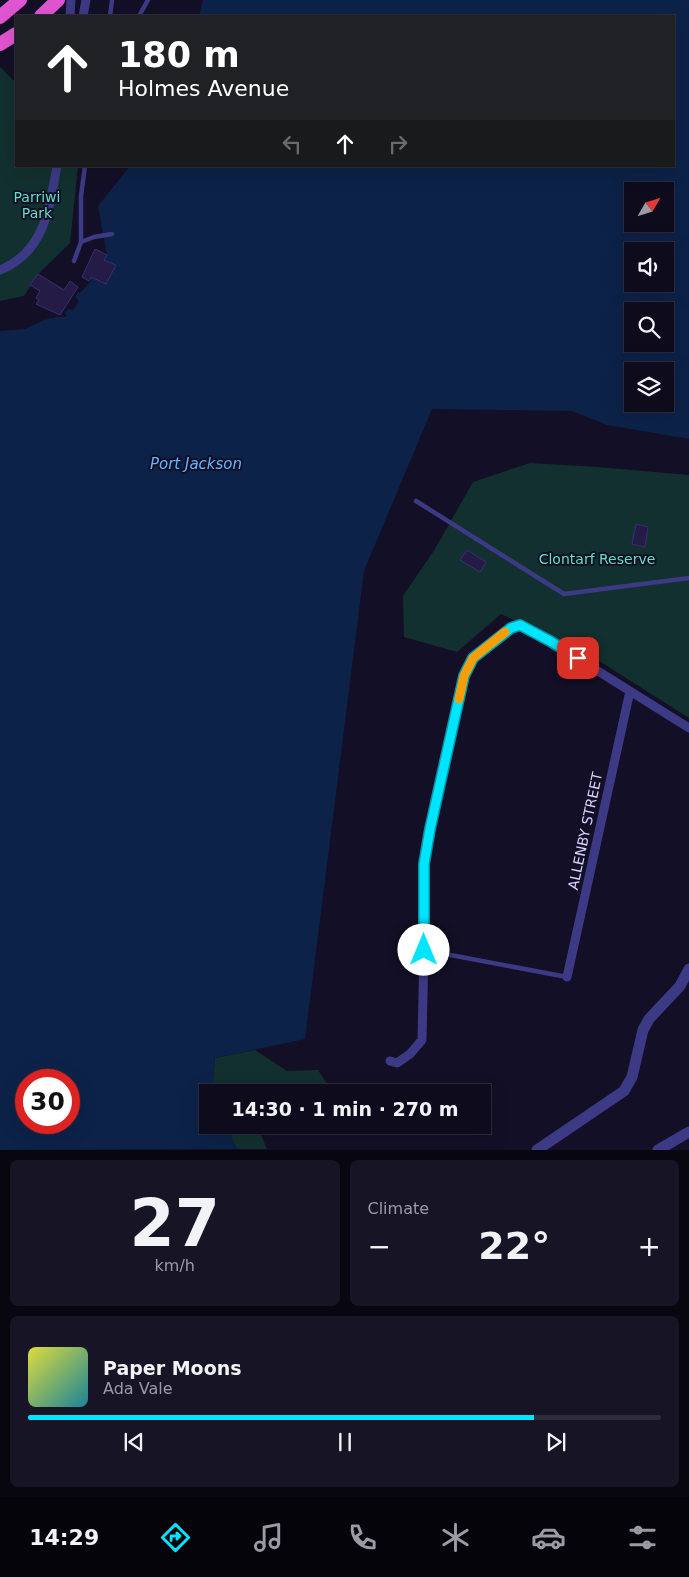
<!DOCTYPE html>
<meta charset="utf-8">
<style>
body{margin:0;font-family:"DejaVu Sans",sans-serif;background:#171425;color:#f1f3f6;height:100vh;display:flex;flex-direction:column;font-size:19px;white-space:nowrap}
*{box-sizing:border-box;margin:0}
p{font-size:16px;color:#9b9ba3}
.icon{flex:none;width:28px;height:28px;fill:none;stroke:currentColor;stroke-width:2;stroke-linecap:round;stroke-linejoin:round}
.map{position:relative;height:1150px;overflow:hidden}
.drawer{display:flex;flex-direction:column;gap:10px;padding:10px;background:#08060f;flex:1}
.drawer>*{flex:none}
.guide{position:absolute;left:15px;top:15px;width:660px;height:152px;border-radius:0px;box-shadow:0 5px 20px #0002,0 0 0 1px #2e2b3b;background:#202124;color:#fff;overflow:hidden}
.needle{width:32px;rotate:51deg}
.tools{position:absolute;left:624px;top:182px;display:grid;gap:10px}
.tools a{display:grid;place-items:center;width:50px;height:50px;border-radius:0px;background:#0e0b1c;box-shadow:0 5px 20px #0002,0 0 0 1px #2e2b3b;font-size:25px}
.speed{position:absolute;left:15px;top:1069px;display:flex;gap:10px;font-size:25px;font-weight:700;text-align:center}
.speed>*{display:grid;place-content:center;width:65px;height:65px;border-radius:50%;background:#0e0b1c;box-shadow:0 5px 20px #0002,0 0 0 1px #2e2b3b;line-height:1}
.speed .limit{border:8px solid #d22;background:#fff;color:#111}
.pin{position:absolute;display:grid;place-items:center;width:42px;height:42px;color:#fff;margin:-21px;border-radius:10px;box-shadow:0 2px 8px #0006}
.me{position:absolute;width:55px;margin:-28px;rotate:0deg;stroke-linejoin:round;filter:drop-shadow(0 0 4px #0008)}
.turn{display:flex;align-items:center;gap:18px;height:105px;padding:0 20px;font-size:22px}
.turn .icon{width:65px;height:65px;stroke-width:2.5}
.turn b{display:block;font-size:35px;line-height:42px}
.lanes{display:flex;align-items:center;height:48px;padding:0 20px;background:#0003;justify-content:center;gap:25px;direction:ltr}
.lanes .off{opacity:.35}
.big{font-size:38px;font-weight:800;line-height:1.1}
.drawer .widget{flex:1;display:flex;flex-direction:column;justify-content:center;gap:8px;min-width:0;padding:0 18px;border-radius:8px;background:#171425}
.drawer .dial{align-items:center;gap:0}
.dial b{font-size:65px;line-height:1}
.song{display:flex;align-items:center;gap:15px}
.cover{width:60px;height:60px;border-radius:8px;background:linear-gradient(135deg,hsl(60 70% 55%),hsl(190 70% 35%))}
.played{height:5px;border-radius:2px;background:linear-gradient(90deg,#00e5ff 80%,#2e2b3b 80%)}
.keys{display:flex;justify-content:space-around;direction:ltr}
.heat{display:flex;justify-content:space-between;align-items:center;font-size:28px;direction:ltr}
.drawer .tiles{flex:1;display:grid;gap:10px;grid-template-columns:1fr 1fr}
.widget:last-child{grid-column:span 2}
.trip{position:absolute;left:199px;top:1084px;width:292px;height:50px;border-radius:0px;background:#0e0b1c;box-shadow:0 5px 20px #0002,0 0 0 1px #2e2b3b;font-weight:800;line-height:50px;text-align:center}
.tabs{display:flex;height:80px;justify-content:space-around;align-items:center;background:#06040b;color:#9b9ba3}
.tabs .icon{width:35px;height:35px}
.tabs .on{color:#00e5ff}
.tabs b{font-size:22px;color:#f1f3f6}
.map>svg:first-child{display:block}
.green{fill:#12302f}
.water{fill:#0c2248;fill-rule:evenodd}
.building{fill:#241b47;stroke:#3b2d73}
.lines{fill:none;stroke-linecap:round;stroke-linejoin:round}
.service{stroke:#3d3a85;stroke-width:4.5}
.minor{stroke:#3d3a85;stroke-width:9}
.tertiary{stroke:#3d3a85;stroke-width:11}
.trunk{stroke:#e055d1;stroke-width:14}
.route-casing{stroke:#0095a6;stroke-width:12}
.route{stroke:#00e5ff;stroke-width:9}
.slow{stroke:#f59e0b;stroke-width:9}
.labels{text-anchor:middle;stroke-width:4;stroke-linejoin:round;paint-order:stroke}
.park-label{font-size:14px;fill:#5fe0c0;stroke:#130f26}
.street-label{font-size:14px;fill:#d9d4ff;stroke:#130f26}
.water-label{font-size:15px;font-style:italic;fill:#62b6ff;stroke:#130f26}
</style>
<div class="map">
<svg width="689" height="1150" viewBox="0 0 689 1150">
<rect width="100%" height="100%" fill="#130f26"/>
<path class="green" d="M 0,67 L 16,83 L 16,166 L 78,166 L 70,243 L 38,274 L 24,296 L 0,301 Z
M 530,463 L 598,467 L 689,475 L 689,718 L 599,661 L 501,614 L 457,652 L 404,637 L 403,596 L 435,549 L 473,482 Z
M 255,1050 L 287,1071 L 318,1070 L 329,1087 L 322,1092 L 212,1092 L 215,1058 Z
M 225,1125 L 257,1125 L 267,1149 L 237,1149 Z"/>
<path class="water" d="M 203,0 L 689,0 L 689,439 L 607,425 L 572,411 L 432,409 L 364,571 L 305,1039 L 215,1058 L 212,1092 L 208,1092 L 208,1125 L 225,1125 L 237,1149 L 0,1150 L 0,331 L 25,329 L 44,320 L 57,317 L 66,317 L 67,315 L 65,313 L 68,309 L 73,310 L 79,301 L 75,297 L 78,292 L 80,293 L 91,281 L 91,277 L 106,284 L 115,265 L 104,260 L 107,255 L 98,206 L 130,166 L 674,166 L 674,16 L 199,16 ZM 632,191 L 665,191 L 665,224 L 632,224 ZM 632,251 L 665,251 L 665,284 L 632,284 ZM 632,311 L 665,311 L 665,344 L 632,344 ZM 632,371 L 665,371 L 665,404 L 632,404 ZM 26,1080 L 69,1080 L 69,1122 L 26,1122 Z"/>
<path class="building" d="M 95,249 L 107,255 L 104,260 L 116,265 L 106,284 L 91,277 L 89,281 L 82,277 Z
M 38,274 L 64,290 L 70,281 L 78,287 L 60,315 L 36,304 L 39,300 L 36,298 L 40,291 L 30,285 Z
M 636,524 L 648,527 L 645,547 L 632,544 Z
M 467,550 L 486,562 L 480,572 L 460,560 Z"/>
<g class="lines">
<path class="service" d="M 110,16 L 112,0
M 139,16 L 148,0
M 81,242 L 94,237 L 112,234
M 74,261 L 81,242 L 81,196 L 85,166
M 416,501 L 564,594 L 689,578
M 424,950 L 567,977"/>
<path class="minor" d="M 70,16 L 71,0
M 83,16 L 86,0
M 0,270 C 45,252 49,208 57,166
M 567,977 L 630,691
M 390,1061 L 397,1063 L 410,1054 L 422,1040 L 424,950 L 424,864 L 430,829 L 464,676 L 473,658 L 511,628 L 520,625 L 550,641 L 689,728"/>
<path class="tertiary" d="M 537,1150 L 624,1091 L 632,1077 L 643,1030 L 649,1019 L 680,986 L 689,969
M 658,1150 L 689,1132"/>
<path class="trunk" d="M 41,16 L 58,0
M 0,17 L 20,0
M 0,44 L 16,34"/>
</g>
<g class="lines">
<defs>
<path id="route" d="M 424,950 L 424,864 L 430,829 L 464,676 L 473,658 L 511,628 L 520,625 L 550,641 L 578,658"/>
</defs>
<use href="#route" class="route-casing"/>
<use href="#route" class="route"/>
<path class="slow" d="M 459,699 L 464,676 L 473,658 L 505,632"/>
</g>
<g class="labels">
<g class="park-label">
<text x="37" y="202">Parriwi<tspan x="37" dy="16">Park</tspan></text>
<text x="597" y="564">Clontarf Reserve</text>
</g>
<g class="street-label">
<text transform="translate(585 831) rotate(-78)" y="5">ALLENBY STREET</text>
</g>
<g class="water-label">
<text x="196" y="469">Port Jackson</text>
</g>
</g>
</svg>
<div class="tools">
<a><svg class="needle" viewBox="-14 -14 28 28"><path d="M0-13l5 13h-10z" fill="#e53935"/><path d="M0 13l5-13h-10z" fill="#9b9ba3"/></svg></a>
<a><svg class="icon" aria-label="sound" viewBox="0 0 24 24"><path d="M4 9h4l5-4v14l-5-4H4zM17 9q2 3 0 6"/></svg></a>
<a><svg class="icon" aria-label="search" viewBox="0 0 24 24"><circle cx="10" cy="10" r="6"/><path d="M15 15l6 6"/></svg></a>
<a><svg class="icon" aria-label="layers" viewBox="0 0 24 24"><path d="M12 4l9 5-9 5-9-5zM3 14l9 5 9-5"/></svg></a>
</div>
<div class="speed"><div class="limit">30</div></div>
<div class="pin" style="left:578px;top:658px;background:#d93025"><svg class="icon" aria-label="arrive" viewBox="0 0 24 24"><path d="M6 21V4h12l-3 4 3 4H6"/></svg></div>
<svg class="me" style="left:424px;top:950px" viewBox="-20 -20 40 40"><circle r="19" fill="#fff"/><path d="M0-13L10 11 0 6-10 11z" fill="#00e5ff"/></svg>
<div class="trip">14:30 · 1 min · 270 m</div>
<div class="guide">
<div class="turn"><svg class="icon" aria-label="ahead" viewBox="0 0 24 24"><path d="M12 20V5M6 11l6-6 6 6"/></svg><div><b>180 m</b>Holmes Avenue</div></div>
<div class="lanes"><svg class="icon off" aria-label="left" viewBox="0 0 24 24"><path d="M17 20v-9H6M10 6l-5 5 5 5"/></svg><svg class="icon" aria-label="ahead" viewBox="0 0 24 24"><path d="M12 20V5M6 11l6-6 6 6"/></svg><svg class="icon off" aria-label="right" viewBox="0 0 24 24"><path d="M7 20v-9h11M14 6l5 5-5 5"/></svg></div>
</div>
</div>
<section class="drawer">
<div class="tiles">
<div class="widget dial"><b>27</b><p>km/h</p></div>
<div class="widget"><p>Climate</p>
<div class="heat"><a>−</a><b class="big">22°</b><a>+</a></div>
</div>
<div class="widget">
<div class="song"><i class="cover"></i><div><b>Paper Moons</b><p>Ada Vale</p></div></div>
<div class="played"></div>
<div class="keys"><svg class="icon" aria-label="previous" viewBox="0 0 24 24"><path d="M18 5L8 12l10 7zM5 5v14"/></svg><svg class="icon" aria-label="pause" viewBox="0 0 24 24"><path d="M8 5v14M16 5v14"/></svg><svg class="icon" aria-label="next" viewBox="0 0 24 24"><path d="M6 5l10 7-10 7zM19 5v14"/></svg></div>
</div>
</div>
</section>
<nav class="tabs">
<b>14:29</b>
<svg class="icon on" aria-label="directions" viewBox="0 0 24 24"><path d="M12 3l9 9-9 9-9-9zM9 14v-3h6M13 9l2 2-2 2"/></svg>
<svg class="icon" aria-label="music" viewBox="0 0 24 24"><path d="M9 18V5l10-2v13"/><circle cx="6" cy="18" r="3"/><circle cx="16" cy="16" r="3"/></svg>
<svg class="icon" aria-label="phone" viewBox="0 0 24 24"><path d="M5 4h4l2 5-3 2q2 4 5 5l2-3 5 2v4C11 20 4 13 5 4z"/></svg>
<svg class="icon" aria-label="climate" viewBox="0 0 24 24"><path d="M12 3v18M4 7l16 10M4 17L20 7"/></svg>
<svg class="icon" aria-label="car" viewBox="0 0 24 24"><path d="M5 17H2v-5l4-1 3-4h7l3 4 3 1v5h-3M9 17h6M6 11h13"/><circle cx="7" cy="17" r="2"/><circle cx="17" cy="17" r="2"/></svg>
<svg class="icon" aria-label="filters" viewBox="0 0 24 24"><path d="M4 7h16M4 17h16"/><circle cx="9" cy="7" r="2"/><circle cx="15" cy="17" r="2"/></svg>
</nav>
